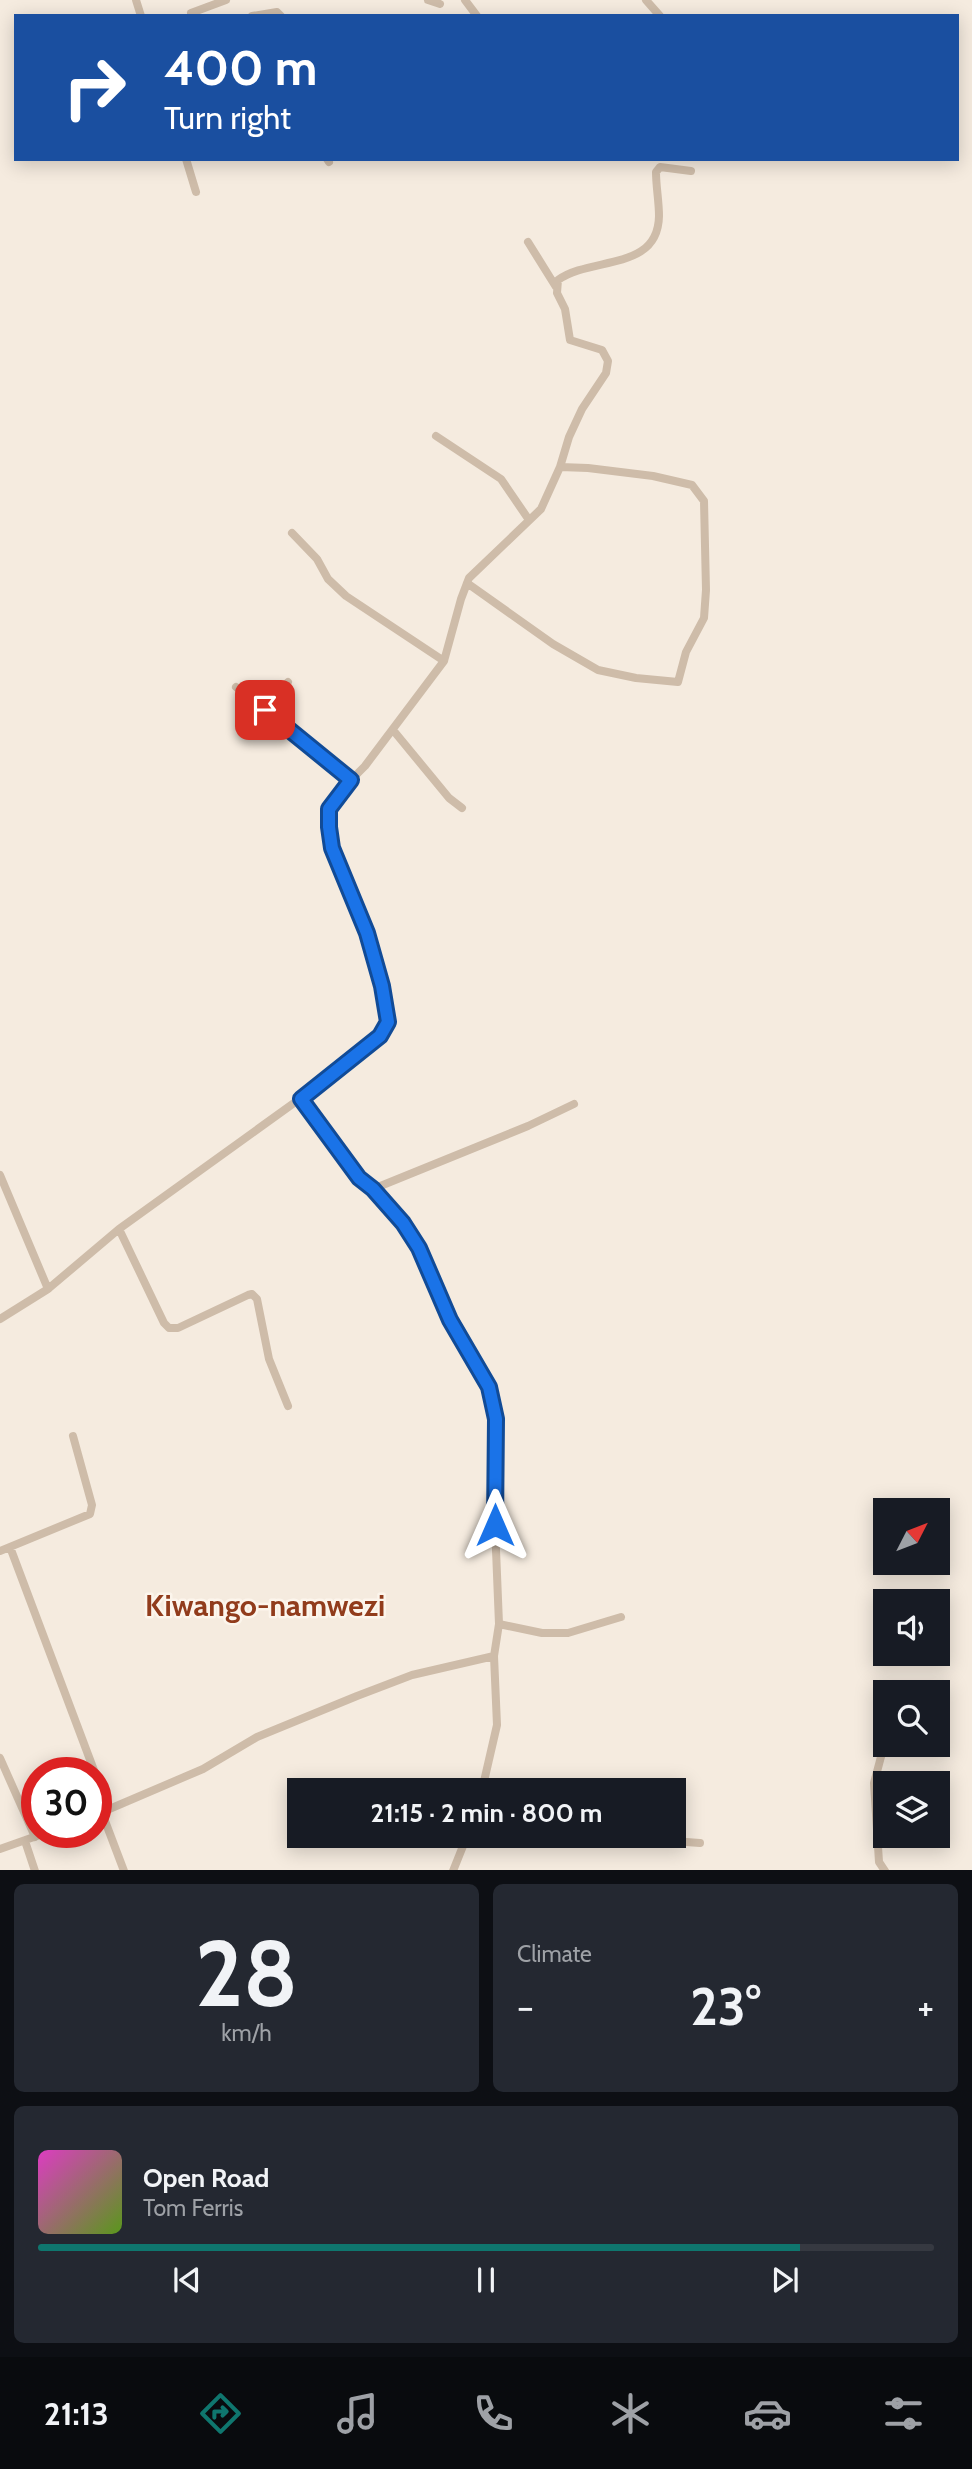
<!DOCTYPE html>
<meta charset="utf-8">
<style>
body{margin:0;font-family:Cabin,sans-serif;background:#242831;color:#f1f3f6;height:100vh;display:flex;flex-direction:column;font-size:26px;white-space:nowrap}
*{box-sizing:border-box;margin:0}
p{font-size:23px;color:#9ea1a6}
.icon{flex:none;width:38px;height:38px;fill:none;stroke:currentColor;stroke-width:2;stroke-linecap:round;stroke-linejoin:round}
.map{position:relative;height:1870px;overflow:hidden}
.drawer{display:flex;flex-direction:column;gap:14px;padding:14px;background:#0d0f14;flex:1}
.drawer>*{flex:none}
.guide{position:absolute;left:14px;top:14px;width:945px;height:147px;border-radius:0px;box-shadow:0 4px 18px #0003;background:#1a4fa0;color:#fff;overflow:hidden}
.needle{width:46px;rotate:48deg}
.tools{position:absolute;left:873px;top:1498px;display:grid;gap:14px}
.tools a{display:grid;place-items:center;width:77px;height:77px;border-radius:0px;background:#171b24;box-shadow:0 4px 18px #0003;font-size:35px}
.speed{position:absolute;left:21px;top:1757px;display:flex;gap:14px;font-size:35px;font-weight:700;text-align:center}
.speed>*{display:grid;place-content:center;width:91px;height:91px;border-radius:50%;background:#171b24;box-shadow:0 4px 18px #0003;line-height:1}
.speed .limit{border:10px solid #d22;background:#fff;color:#111}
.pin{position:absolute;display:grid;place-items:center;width:60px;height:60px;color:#fff;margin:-30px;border-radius:14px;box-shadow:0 4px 10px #0006}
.me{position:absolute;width:77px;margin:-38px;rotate:0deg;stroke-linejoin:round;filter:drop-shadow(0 0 5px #0008)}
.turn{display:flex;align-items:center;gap:24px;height:147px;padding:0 35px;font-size:32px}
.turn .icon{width:91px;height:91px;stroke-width:2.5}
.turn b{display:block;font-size:49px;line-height:60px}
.big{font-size:52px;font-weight:800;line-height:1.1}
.drawer .card{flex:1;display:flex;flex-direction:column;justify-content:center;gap:10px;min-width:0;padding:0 24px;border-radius:10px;background:#242831}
.drawer .dial{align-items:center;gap:0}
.dial b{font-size:91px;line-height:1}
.song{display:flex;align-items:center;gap:21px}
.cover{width:84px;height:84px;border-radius:10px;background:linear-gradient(135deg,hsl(310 70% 55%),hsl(90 70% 35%))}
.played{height:7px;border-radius:4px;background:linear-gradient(90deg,#0f766e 85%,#363941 85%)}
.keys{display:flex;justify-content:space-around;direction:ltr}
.heat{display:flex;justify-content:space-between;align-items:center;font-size:38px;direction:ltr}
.drawer .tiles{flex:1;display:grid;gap:14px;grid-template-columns:1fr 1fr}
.card:last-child{grid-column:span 2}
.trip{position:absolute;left:287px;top:1778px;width:399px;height:70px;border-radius:0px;background:#171b24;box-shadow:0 4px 18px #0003;font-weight:800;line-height:70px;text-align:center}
.dock{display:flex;height:112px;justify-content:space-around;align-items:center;background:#090b0e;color:#9ea1a6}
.dock .icon{width:49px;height:49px}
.dock .on{color:#0f766e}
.dock b{font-size:32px;color:#f1f3f6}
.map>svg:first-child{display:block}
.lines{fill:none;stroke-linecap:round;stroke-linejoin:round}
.street{stroke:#cebca9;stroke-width:8}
.route-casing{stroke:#114b97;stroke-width:18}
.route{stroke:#1a73e8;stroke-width:12}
.labels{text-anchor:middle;stroke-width:5;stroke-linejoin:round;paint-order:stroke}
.quarter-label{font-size:30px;font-weight:bold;fill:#913c1c;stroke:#fcf5ec}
</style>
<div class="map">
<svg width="972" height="1871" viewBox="0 0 972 1871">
<rect width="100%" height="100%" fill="#f5ebdf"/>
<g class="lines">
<path class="street" d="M 136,0 L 141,16
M 428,0 L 440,4
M 465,0 L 477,16
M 646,0 L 660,16
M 191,13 L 226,0
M 252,16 L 277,12 L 281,16
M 186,159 L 196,192
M 327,159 L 329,162
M 528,242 L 556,287
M 436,436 L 501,479 L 529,520
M 292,533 L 317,559 L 328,579 L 346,596 L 444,661
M 467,583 L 553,644 L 598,670 L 636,678 L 678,682 L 686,652 L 704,618 L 706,590 L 704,501 L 692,485 L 653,476 L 588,468 L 560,467
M 265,710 L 288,682
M 393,730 L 449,798 L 462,808
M 351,780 L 365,766 L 444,661 L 461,599 L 469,578 L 541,509 L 560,467 L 569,437 L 582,409 L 606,373 L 608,361 L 602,350 L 570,340 L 565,309 L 557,293 L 558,280 C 591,256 658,272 659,216 C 659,201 656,187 656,172 L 660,167 L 691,171
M 301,1099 L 359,1178 L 389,1207 L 419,1248 L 450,1320 L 489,1387 L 496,1419 L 495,1525 L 499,1624 L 494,1656 L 497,1725 L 482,1790
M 0,1175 L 48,1289
M 373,1189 L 528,1126 L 574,1104
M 119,1229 L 164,1323 L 169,1328 L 178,1328 L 248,1295 L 252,1294 L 257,1299 L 269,1359 L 288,1406
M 0,1319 L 48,1289 L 119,1229 L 344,1067 L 380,1036 L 388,1022 C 383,992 377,962 367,933 C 357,905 320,840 329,811 C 333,800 344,790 351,780 L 236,687
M 10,1547 L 95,1773
M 0,1551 L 90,1514 L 92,1505 L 73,1436
M 499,1624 L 542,1633 L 568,1633 L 621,1617
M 882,1753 L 874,1783 L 879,1862 L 885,1871
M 0,1758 L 35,1837
M 96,1776 L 107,1810 L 96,1815
M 107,1810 L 203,1769 L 257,1737 L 357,1696 L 412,1675 L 494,1656
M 102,1813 L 124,1871
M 603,1836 L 700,1843
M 25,1841 L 35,1871
M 0,1849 L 48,1832
M 453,1871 L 467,1836"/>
</g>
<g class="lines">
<defs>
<path id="route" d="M 265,710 L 351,780 L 329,809 L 329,827 L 332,848 L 367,933 L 382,986 L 388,1022 L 380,1036 L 301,1099 L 359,1178 L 373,1189 L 403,1223 L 419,1248 L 450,1320 L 489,1387 L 496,1419 L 495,1525"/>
</defs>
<use href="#route" class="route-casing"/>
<use href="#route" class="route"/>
</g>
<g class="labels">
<g class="quarter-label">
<text x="265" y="1616">Kiwango-namwezi</text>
</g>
</g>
</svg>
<div class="tools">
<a><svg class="needle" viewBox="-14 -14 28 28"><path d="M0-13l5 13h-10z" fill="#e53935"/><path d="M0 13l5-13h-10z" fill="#9ea1a6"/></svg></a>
<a><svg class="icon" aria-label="sound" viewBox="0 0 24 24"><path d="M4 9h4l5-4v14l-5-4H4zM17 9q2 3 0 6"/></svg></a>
<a><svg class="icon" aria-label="search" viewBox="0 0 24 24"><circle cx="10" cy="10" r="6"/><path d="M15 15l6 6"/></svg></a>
<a><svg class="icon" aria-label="layers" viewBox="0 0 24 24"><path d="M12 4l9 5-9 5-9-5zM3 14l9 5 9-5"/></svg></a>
</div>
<div class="speed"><div class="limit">30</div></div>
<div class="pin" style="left:265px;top:710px;background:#d93025"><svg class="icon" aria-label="arrive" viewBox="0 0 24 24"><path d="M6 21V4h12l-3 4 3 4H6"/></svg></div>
<svg class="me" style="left:495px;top:1525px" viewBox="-20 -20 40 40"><path d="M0-17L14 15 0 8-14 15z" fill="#1a73e8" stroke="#fff" stroke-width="4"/></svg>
<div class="trip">21:15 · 2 min · 800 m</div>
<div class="guide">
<div class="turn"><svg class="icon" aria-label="right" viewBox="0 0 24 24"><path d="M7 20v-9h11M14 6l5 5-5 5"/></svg><div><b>400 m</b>Turn right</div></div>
</div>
</div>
<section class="drawer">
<div class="tiles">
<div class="card dial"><b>28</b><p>km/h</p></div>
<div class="card"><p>Climate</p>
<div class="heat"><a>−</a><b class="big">23°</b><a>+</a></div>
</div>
<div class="card">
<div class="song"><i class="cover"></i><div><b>Open Road</b><p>Tom Ferris</p></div></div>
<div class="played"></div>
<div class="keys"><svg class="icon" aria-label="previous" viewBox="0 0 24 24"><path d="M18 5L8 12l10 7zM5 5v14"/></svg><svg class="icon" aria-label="pause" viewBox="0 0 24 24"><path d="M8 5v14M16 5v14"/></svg><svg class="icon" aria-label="next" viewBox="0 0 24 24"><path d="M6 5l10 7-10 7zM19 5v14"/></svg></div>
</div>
</div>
</section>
<nav class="dock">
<b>21:13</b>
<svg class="icon on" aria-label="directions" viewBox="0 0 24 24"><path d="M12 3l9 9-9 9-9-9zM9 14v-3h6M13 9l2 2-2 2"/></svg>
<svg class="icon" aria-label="music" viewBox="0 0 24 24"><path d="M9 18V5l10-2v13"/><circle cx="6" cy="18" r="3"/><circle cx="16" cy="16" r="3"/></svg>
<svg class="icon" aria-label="phone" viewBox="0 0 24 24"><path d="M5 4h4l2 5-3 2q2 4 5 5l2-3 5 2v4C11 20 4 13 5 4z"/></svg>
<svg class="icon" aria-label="climate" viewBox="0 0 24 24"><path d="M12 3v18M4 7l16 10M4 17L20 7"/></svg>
<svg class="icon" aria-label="car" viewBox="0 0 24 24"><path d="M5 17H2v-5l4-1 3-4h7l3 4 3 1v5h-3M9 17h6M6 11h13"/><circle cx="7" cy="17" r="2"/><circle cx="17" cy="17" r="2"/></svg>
<svg class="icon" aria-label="filters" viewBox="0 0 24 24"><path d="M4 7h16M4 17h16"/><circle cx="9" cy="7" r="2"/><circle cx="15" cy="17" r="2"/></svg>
</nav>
